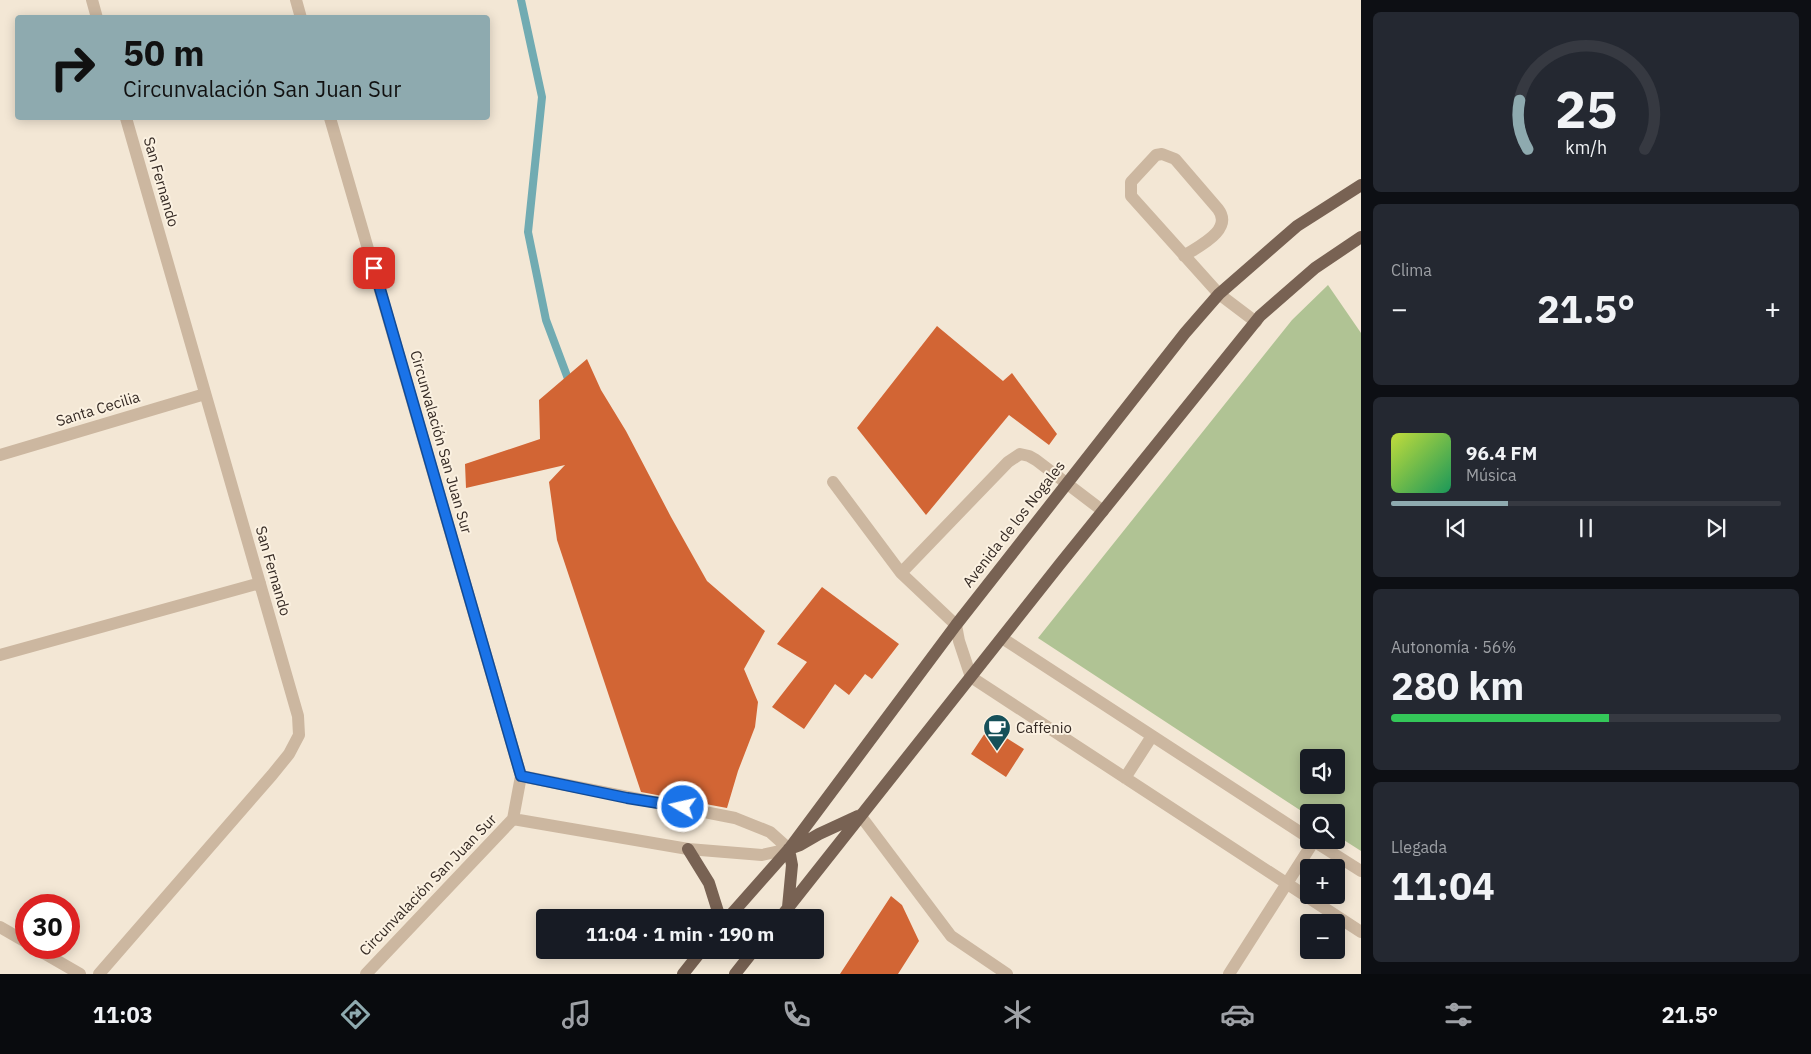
<!DOCTYPE html>
<html lang="es">
<meta charset="utf-8">
<style>
body{margin:0;font-family:"IBM Plex Sans",sans-serif;background:#242831;color:#f1f3f6;height:100vh;display:flex;flex-direction:column;font-size:19px;white-space:nowrap}
*{box-sizing:border-box;margin:0}
p{font-size:16px;color:#9ea1a6}
.icon{flex:none;width:28px;height:28px;fill:none;stroke:currentColor;stroke-width:2;stroke-linecap:round;stroke-linejoin:round}
.map{position:relative;flex:1;overflow:hidden}
.details{display:flex;flex-direction:column;gap:12px;padding:12px;background:#0d0f14;width:450px}
.details>*{flex:none}
.guide{position:absolute;left:15px;top:15px;width:475px;height:105px;border-radius:5px;box-shadow:0 2px 12px #0003;background:#8eaaaf;color:#111;overflow:hidden}
.buttons{position:absolute;left:1300px;top:749px;display:grid;gap:10px}
.buttons a{display:grid;place-items:center;width:45px;height:45px;border-radius:5px;background:#171b24;box-shadow:0 2px 12px #0003;font-size:25px}
.speed{position:absolute;left:15px;top:894px;display:flex;gap:10px;font-size:25px;font-weight:700;text-align:center}
.speed>*{display:grid;place-content:center;width:65px;height:65px;border-radius:50%;background:#171b24;box-shadow:0 2px 12px #0003;line-height:1}
.speed .limit{border:8px solid #d22;background:#fff;color:#111}
.pin{position:absolute;display:grid;place-items:center;width:42px;height:42px;color:#fff;margin:-21px;border-radius:10px;box-shadow:0 2px 8px #0006}
.me{position:absolute;width:55px;margin:-28px;rotate:279deg;stroke-linejoin:round;filter:drop-shadow(0 0 4px #0008)}
.turn{display:flex;align-items:center;gap:18px;height:105px;padding:0 25px;font-size:22px}
.turn .icon{width:65px;height:65px;stroke-width:2.5}
.turn b{display:block;font-size:35px;line-height:42px}
.big{font-size:38px;font-weight:700;line-height:1.1}
.details .card{flex:1;display:flex;flex-direction:column;justify-content:center;gap:8px;min-width:0;padding:0 18px;border-radius:8px;background:#242831}
.details .dial{align-items:center;gap:0}
.dial svg{height:130px;overflow:visible;fill:none;stroke:#363941;stroke-width:7;stroke-linecap:round;text-anchor:middle}
.dial text{fill:#f1f3f6;stroke:none}
.song{display:flex;align-items:center;gap:15px}
.cover{width:60px;height:60px;border-radius:8px;background:linear-gradient(135deg,hsl(70 70% 55%),hsl(150 70% 35%))}
.played{height:5px;border-radius:2px;background:linear-gradient(90deg,#8eaaaf 30%,#363941 30%)}
.keys{display:flex;justify-content:space-around;direction:ltr}
.heat{display:flex;justify-content:space-between;align-items:center;font-size:28px;direction:ltr}
.charge{height:8px;border-radius:4px;background:linear-gradient(90deg,#34c759 56%,#363941 0)}
.trip{position:absolute;left:536px;top:909px;width:288px;height:50px;border-radius:5px;background:#171b24;box-shadow:0 2px 12px #0003;font-weight:700;line-height:50px;text-align:center}
.menu{display:flex;height:80px;justify-content:space-around;align-items:center;background:#090b0e;color:#9ea1a6}
.menu .icon{width:35px;height:35px}
.menu .current{color:#8eaaaf}
.menu b{font-size:22px;color:#f1f3f6}
main{display:flex;flex:1;min-height:0}
.map>svg:first-child{display:block}
.green{fill:#b0c394;fill-rule:evenodd}
.lines{fill:none;stroke-linecap:round;stroke-linejoin:round}
.stream{stroke:#71abb2;stroke-width:8}
.building{fill:#d26534}
.minor{stroke:#ccb7a0;stroke-width:12}
.major{stroke:#786253;stroke-width:12}
.route-casing{stroke:#114b97;stroke-width:12}
.route{stroke:#1a73e8;stroke-width:9}
.labels{text-anchor:middle;stroke-width:4;stroke-linejoin:round;paint-order:stroke}
.street-label{font-size:15px;fill:#352a24;stroke:#fbf1e1}
.poi-label{font-size:15px;fill:#352a24;stroke:#fbf1e1;text-anchor:start}
</style>
<main>
<div class="map">
<svg width="1361" height="974" viewBox="0 0 1361 974">
<rect width="100%" height="100%" fill="#f3e7d5"/>
<path class="green" d="M 1328,285 L 1361,333 L 1361,851 L 1336,835 L 1336,812 L 1309,812 L 1309,816 L 1038,638 L 1292,320 ZM 1309,758 L 1336,758 L 1336,785 L 1309,785 Z"/>
<g class="lines">
<path class="stream" d="M 521,0 L 542,97 L 528,232 L 546,320 L 570,384"/>
</g>
<path class="building" d="M 937,326 L 1003,381 L 1012,373 L 1057,434 L 1049,445 L 1009,415 L 926,515 L 857,428 Z
M 587,359 L 601,390 L 626,431 L 671,517 L 707,581 L 765,631 L 744,669 L 758,702 L 755,727 L 738,771 L 727,808 L 641,792 L 557,540 L 549,482 L 565,465 L 466,488 L 465,464 L 540,439 L 539,400 Z
M 822,587 L 899,644 L 872,679 L 865,674 L 849,695 L 835,684 L 804,729 L 772,707 L 807,662 L 777,644 Z
M 989,727 L 1024,749 L 1006,777 L 971,754 Z
M 891,896 L 902,905 L 919,941 L 898,974 L 840,974 Z"/>
<g class="lines">
<path class="minor" d="M 92,0 L 97,18
M 296,0 L 301,18
M 330,118 L 521,776 L 513,819 L 366,974
M 1184,256 C 1199,246 1234,230 1218,209 L 1175,159 L 1162,154 L 1156,155 L 1131,182 L 1131,196 L 1219,294 L 1256,322
M 0,455 L 205,394
M 833,482 L 901,573
M 1103,511 L 1036,460 L 1029,456 L 1020,454 L 1008,462 L 901,573 L 956,625 L 959,641 L 971,677 L 1361,932
M 1002,638 L 1309,838
M 0,655 L 260,583
M 521,776 L 735,818 L 770,832 L 789,849
M 1125,778 L 1152,736
M 860,815 L 951,936 L 1007,974
M 513,819 L 688,849 L 762,855 L 789,849
M 1312,840 L 1361,871
M 0,927 L 26,942
M 35,948 L 80,974
M 99,974 L 272,775 L 289,754 L 299,735 L 298,716 L 126,118
M 1229,974 L 1314,841"/>
<path class="major" d="M 688,849 L 709,883 L 720,918
M 788,907 L 792,865 L 789,849 L 800,845 L 819,834 L 858,816
M 728,918 L 789,849 L 956,625 L 1185,333 L 1219,294 L 1297,226 L 1361,185
M 780,918 L 1060,564 L 1260,316 L 1315,268 L 1361,237
M 683,974 L 702,950
M 735,974 L 754,950"/>
</g>
<g class="lines">
<defs>
<path id="route" d="M 374,268 L 521,776 L 627,798 L 683,807"/>
</defs>
<use href="#route" class="route-casing"/>
<use href="#route" class="route"/>
</g>
<defs>
<symbol id="cafe-pin" viewBox="-11 -11 22 30"><path d="M0 17L-7.5 6A9.5 9.5 0 1 1 7.5 6Z" fill="#165059" stroke="#fbf1e1"/><path d="M-5.5-4.5H6V0H3Q3 3.5 0 3.5H-2.5Q-5.5 3.5-5.5 0ZM3-3.2v2h1.7v-2ZM-6 4.5H4V6H-6Z" fill="#fff"/></symbol>
</defs>
<g fill-rule="evenodd">
<use href="#cafe-pin" x="981" y="712" width="32" height="43"/>
</g>
<g class="labels">
<g class="street-label">
<text transform="translate(161 182) rotate(74)" y="5">San Fernando</text>
<text transform="translate(98 409) rotate(-17)" y="5">Santa Cecilia</text>
<text transform="translate(441 442) rotate(74)" y="5">Circunvalación San Juan Sur</text>
<text transform="translate(1014 524) rotate(-52)" y="5">Avenida de los Nogales</text>
<text transform="translate(273 571) rotate(74)" y="5">San Fernando</text>
<text transform="translate(428 885) rotate(-46)" y="5">Circunvalación San Juan Sur</text>
</g>
<g class="poi-label">
<text x="1016" y="733">Caffenio</text>
</g>
</g>
</svg>
<div class="buttons">
<a><svg class="icon" aria-label="sound" viewBox="0 0 24 24"><path d="M4 9h4l5-4v14l-5-4H4zM17 9q2 3 0 6"/></svg></a>
<a><svg class="icon" aria-label="search" viewBox="0 0 24 24"><circle cx="10" cy="10" r="6"/><path d="M15 15l6 6"/></svg></a>
<a>+</a>
<a>−</a>
</div>
<div class="speed"><div class="limit">30</div></div>
<div class="pin" style="left:374px;top:268px;background:#d93025"><svg class="icon" aria-label="arrive" viewBox="0 0 24 24"><path d="M6 21V4h12l-3 4 3 4H6"/></svg></div>
<svg class="me" style="left:683px;top:807px" viewBox="-20 -20 40 40"><circle r="17" fill="#1a73e8" stroke="#fff" stroke-width="3"/><path d="M0-11L8 9 0 5-8 9z" fill="#fff"/></svg>
<div class="trip">11:04 · 1 min · 190 m</div>
<div class="guide">
<div class="turn"><svg class="icon" aria-label="right" viewBox="0 0 24 24"><path d="M7 20v-9h11M14 6l5 5-5 5"/></svg><div><b>50 m</b>Circunvalación San Juan Sur</div></div>
</div>
</div>
<section class="details">
<div class="card dial"><svg viewBox="0 0 100 80">
<path d="M14 69A42 42 0 1 1 86 69"/>
<path d="M14 69A42 42 0 0 1 9 39" stroke="#8eaaaf"/>
<text x="50" y="56" font-size="32" font-weight="700">25</text>
<text x="50" y="72" font-size="11">km/h</text>
</svg></div>
<div class="card"><p>Clima</p>
<div class="heat"><a>−</a><b class="big">21.5°</b><a>+</a></div>
</div>
<div class="card">
<div class="song"><i class="cover"></i><div><b>96.4 FM</b><p>Música</p></div></div>
<div class="played"></div>
<div class="keys"><svg class="icon" aria-label="previous" viewBox="0 0 24 24"><path d="M18 5L8 12l10 7zM5 5v14"/></svg><svg class="icon" aria-label="pause" viewBox="0 0 24 24"><path d="M8 5v14M16 5v14"/></svg><svg class="icon" aria-label="next" viewBox="0 0 24 24"><path d="M6 5l10 7-10 7zM19 5v14"/></svg></div>
</div>
<div class="card"><p>Autonomía · 56%</p><b class="big">280 km</b><div class="charge"></div></div>
<div class="card"><p>Llegada</p><b class="big">11:04</b></div>
</section>
</main>
<nav class="menu">
<b>11:03</b>
<svg class="icon current" aria-label="directions" viewBox="0 0 24 24"><path d="M12 3l9 9-9 9-9-9zM9 14v-3h6M13 9l2 2-2 2"/></svg>
<svg class="icon" aria-label="music" viewBox="0 0 24 24"><path d="M9 18V5l10-2v13"/><circle cx="6" cy="18" r="3"/><circle cx="16" cy="16" r="3"/></svg>
<svg class="icon" aria-label="phone" viewBox="0 0 24 24"><path d="M5 4h4l2 5-3 2q2 4 5 5l2-3 5 2v4C11 20 4 13 5 4z"/></svg>
<svg class="icon" aria-label="climate" viewBox="0 0 24 24"><path d="M12 3v18M4 7l16 10M4 17L20 7"/></svg>
<svg class="icon" aria-label="car" viewBox="0 0 24 24"><path d="M5 17H2v-5l4-1 3-4h7l3 4 3 1v5h-3M9 17h6M6 11h13"/><circle cx="7" cy="17" r="2"/><circle cx="17" cy="17" r="2"/></svg>
<svg class="icon" aria-label="filters" viewBox="0 0 24 24"><path d="M4 7h16M4 17h16"/><circle cx="9" cy="7" r="2"/><circle cx="15" cy="17" r="2"/></svg>
<b>21.5°</b>
</nav>
